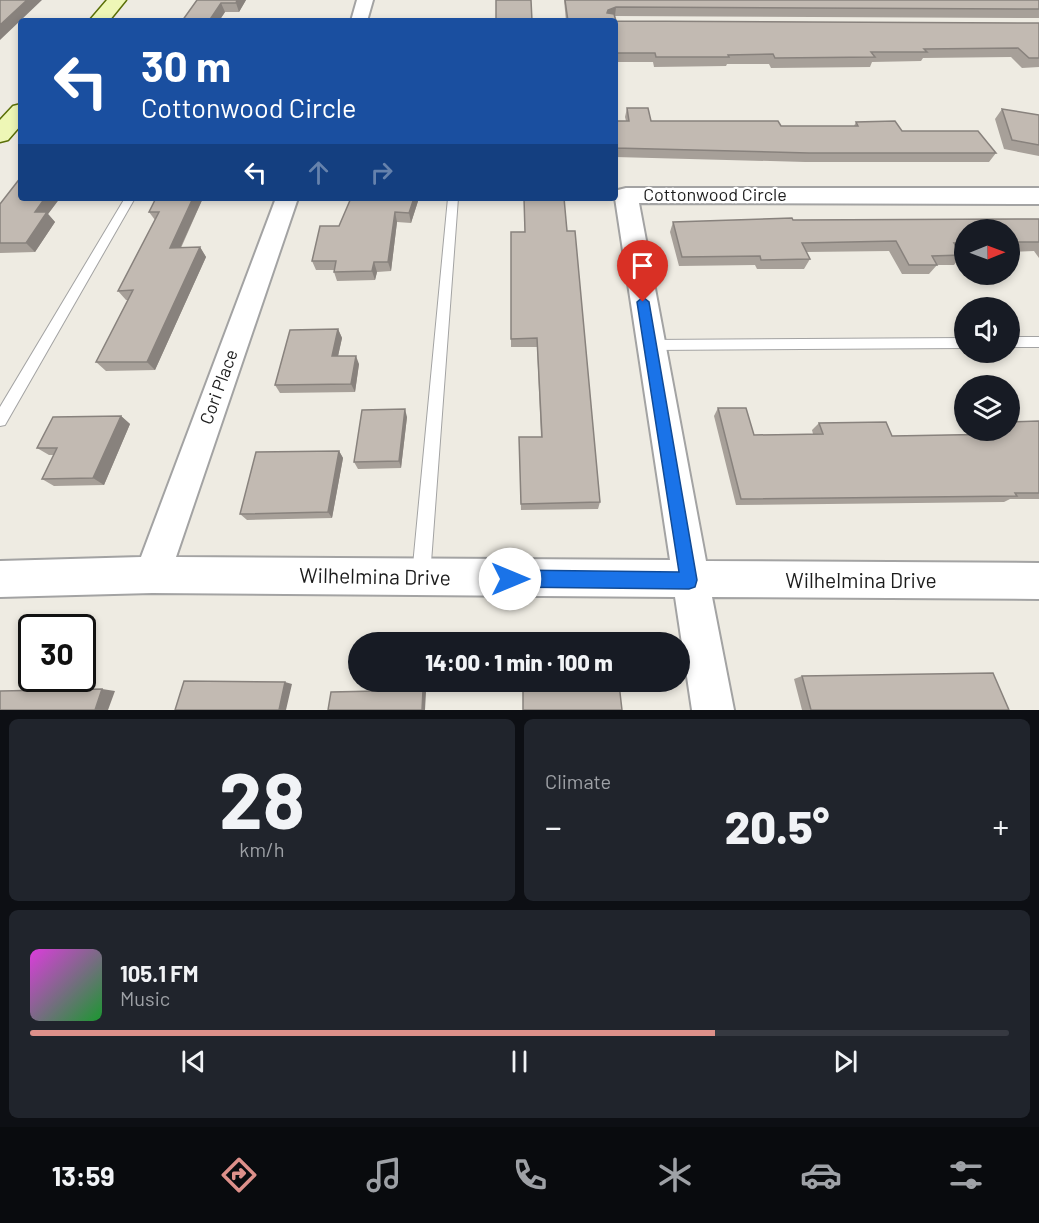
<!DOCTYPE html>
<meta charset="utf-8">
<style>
body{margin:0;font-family:Barlow,sans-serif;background:#20242c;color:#f1f3f6;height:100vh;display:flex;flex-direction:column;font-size:22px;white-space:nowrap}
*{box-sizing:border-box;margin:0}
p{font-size:20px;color:#9ea1a6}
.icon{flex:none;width:33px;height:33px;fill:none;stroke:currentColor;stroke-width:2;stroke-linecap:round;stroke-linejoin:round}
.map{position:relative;height:710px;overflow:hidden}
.panel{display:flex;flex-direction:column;gap:9px;padding:9px;background:#0d0f14;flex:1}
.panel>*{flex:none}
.top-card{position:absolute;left:18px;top:18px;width:600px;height:183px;border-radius:6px;box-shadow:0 3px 9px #0003;background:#1a4fa0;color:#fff;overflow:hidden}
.needle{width:39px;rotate:89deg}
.tools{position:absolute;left:954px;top:219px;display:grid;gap:12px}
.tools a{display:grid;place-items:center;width:66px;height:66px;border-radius:50%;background:#171b24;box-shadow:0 3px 9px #0003;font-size:30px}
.speed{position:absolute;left:18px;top:614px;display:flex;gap:12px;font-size:30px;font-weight:700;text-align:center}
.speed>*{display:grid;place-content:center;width:78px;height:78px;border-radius:50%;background:#171b24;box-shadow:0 3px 9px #0003;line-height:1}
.speed .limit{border:3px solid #111;border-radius:9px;background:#fff;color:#111}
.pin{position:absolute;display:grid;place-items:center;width:51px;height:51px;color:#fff;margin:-62px -26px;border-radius:50% 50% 50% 0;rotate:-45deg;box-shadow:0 0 6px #0007}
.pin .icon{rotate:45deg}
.me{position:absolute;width:66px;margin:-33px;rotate:90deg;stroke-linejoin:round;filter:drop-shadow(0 0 4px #0008)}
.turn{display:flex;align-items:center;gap:21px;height:126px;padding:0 24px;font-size:27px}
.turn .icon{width:78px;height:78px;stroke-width:2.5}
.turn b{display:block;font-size:42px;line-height:51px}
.lanes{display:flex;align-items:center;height:57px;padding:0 24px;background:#0003;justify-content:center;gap:30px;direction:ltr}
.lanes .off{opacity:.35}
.big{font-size:45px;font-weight:800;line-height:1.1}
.panel .widget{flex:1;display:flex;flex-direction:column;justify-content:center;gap:9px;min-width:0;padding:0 21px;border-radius:9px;background:#20242c}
.panel .dial{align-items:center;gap:0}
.dial b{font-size:78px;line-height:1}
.song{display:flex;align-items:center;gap:18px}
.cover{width:72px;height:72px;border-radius:9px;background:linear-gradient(135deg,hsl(300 70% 55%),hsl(130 70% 35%))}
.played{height:6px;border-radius:3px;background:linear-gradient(90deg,#dd908a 70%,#363941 70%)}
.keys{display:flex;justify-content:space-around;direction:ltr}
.heat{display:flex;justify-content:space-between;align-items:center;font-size:33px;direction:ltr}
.panel .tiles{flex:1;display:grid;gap:9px;grid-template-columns:1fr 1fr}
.widget:last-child{grid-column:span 2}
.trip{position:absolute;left:348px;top:632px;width:342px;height:60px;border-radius:30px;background:#171b24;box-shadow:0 3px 9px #0003;font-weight:800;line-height:60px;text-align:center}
.dock{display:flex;height:96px;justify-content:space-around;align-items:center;background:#090b0e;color:#9ea1a6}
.dock .icon{width:42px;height:42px}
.dock .selected{color:#dd908a}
.dock b{font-size:27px;color:#f1f3f6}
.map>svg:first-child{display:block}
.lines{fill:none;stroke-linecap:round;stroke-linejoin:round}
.service-casing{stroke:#a3a3a3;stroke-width:2}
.minor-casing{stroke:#a3a3a3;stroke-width:4}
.secondary-casing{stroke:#5a6f07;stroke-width:3}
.service{fill:#fff;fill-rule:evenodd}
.minor{fill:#fff;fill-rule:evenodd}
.secondary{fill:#eef7b6;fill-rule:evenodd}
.wall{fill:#a7a099}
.shaded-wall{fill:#88827d}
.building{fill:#c2bab2;stroke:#88827d;stroke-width:1.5}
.route{fill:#1a73e8;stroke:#114b97;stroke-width:1.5}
.labels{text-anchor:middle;stroke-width:4.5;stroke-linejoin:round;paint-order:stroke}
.street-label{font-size:18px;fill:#1c1c1c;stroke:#fff}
.near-street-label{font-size:21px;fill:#1c1c1c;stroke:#fff}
</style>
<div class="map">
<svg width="1039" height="710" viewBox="0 0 1039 710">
<rect width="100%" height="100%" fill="#eeebe2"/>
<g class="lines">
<defs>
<path id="service" d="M 125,198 L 135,198 L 5,425 L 0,426 L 0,407 Z
M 448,198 L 458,198 L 430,576 L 427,582 L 421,585 L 415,582 L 412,576 Z
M 1010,337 L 1039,337 L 1039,347 L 1010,347 Z
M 964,338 L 964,348 L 650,350 L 645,349 L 643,345 L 645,341 L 650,340 Z"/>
<path id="minor" d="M 357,0 L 373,0 L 367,21 L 351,21 Z
M 626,188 L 1039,188 L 1039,204 L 639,203 L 706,561 L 1039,563 L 1039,599 L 712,597 L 734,710 L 692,710 L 675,597 L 152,593 L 0,597 L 0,561 L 141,557 L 276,198 L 298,198 L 176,557 L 670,560 L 615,198 L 618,190 Z"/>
<path id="secondary" d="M 107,0 L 126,0 L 109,21 L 89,21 Z
M 21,104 L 21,125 L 8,140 L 0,142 L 0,120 L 13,106 Z"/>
</defs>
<use href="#service" class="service-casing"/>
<use href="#minor" class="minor-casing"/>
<use href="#secondary" class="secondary-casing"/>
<use href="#service" class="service"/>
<use href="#minor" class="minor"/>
<use href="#secondary" class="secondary"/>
</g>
<path class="wall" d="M 197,0 L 246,0 L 239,12 L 225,12 L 219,21 L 182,21 Z
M 564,0 L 1039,0 L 1039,18 L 615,16 L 616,21 L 1039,23 L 1039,67 L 1022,68 L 1011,57 L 923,58 L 921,61 L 872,62 L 870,67 L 771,68 L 769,64 L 727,64 L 726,66 L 654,67 L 653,62 L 615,62 L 615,21 L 566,21 Z
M 627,108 L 651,121 L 781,126 L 854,126 L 856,122 L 996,153 L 989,162 L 805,162 L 615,157 L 615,121 L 626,121 L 625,117 Z
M 1002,109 L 1039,115 L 1039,156 L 1004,149 L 995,119 Z
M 21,198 L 60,198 L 48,214 L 55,222 L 35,252 L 0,253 L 0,204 Z
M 156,198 L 203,198 L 181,248 L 200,247 L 206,257 L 155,370 L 106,371 L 96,362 L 128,300 L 126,300 L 118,291 L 155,220 L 149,212 Z
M 419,198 L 411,223 L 397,222 L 391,271 L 377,272 L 375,280 L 337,281 L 334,272 L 334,270 L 316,270 L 312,261 Z
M 1039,219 L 1039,258 L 1034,251 L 1010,252 L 1010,230 L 964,230 L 964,252 L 960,252 L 962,255 L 954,265 L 937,265 L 929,274 L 902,274 L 889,251 L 806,252 L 810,259 L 804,269 L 757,269 L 755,265 L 679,266 L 670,232 L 673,222 L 793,220 Z
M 567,231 L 600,502 L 598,509 L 521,510 L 519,437 L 541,437 L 537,347 L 511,347 L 511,232 Z
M 338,329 L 342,338 L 338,356 L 359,364 L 355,392 L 280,393 L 275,385 Z
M 718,408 L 754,435 L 813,434 L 812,430 L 819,423 L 892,436 L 989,434 L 987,430 L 1010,430 L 1039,421 L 1039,499 L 1010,499 L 1004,502 L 736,505 L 714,416 Z
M 121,416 L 130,424 L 104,485 L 54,486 L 42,479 L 54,455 L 49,455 L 37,448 Z
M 407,417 L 401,468 L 358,469 L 354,462 Z
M 339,451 L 343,458 L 332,518 L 247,520 L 240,514 Z
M 802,676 L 1009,710 L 802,710 L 794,679 Z"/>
<path class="shaded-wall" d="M 27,0 L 42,0 L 0,40 L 0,25 Z
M 237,0 L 246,0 L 239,12 L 236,3 Z
M 221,3 L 225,12 L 219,21 L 209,21 Z
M 616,7 L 615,16 L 607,19 L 608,10 Z
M 45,198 L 60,198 L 48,214 L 55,222 L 35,252 L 26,243 L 35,212 Z
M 193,198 L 203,198 L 176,257 L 170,248 Z
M 414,198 L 419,198 L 411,223 L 409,213 Z
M 395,212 L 397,222 L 391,271 L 388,262 Z
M 200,247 L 206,257 L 155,370 L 147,362 Z
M 374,262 L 377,272 L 375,280 L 372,271 Z
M 338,329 L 342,338 L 336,365 L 332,356 Z
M 356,356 L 359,364 L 355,392 L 351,384 Z
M 405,409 L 407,417 L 401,468 L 399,461 Z
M 121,416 L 130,424 L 104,485 L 93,478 Z
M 339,451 L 343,458 L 332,518 L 328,512 Z
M 285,682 L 292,684 L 286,710 L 279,710 Z
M 102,689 L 115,691 L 108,710 L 95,710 Z
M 423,690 L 426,692 L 425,710 L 422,710 Z"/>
<path class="building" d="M 0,0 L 27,0 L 0,25 Z
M 197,0 L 237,0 L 236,3 L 221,3 L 209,21 L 182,21 Z
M 496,0 L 531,0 L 532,21 L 496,21 Z
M 565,0 L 1039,0 L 1039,9 L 616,7 L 608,10 L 607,13 L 614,14 L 616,21 L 1039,23 L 1039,58 L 1029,58 L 1018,48 L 924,49 L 927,52 L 871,52 L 875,57 L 775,58 L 773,54 L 728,55 L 729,57 L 656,57 L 655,53 L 615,53 L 615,21 L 568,21 Z
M 627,108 L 648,108 L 651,121 L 778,121 L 781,126 L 858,126 L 856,122 L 895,121 L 902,131 L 978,131 L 996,153 L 809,153 L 615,148 L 615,121 L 629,121 Z
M 1002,109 L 1039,115 L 1039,145 L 1012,140 Z
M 21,177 L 21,198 L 45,198 L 35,212 L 47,212 L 26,243 L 0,243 L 0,204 Z
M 156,198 L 193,198 L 170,248 L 200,247 L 147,362 L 96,362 L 133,290 L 118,291 L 159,212 L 149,212 Z
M 351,198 L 414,198 L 409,213 L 395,212 L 388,262 L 374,262 L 372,271 L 334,272 L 336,261 L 312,261 L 320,226 L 339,226 Z
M 524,198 L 564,198 L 567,231 L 575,231 L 600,502 L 521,504 L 519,437 L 542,437 L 537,338 L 511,339 L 511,232 L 525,232 Z
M 792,218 L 793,220 L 1039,219 L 1039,242 L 1010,242 L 1010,230 L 964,230 L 964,243 L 954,243 L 962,255 L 932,256 L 937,265 L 909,265 L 896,241 L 802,243 L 810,259 L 761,260 L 760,256 L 682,257 L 673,222 Z
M 338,329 L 332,356 L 356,356 L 351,384 L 275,385 L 290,330 Z
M 718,408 L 746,408 L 754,435 L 823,434 L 819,423 L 886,422 L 892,436 L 1004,434 L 1002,430 L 1010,430 L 1010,422 L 1039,421 L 1039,493 L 1015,493 L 1017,496 L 741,499 Z
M 405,409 L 399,461 L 354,462 L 362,410 Z
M 121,416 L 93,478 L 42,479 L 57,448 L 37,448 L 53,417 Z
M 339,451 L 328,512 L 240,514 L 256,452 Z
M 993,673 L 1009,710 L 811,710 L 802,676 Z
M 184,681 L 285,682 L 279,710 L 175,710 Z
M 619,684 L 622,710 L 523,710 L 523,686 Z
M 102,689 L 95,710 L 0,710 L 0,691 Z
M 423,690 L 422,710 L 328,710 L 331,692 Z"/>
<path class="route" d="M 643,297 L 649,302 L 697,580 L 695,587 L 689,589 L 510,587 L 504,585 L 502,579 L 504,573 L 510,570 L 679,572 L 637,302 Z"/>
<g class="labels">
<g class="street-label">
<text x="715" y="201">Cottonwood Circle</text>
<text transform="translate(219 387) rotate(-70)" y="6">Cori Place</text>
</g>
<g class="near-street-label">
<text transform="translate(375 577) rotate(1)" y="7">Wilhelmina Drive</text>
<text x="861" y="588">Wilhelmina Drive</text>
</g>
</g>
</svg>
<div class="tools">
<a><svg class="needle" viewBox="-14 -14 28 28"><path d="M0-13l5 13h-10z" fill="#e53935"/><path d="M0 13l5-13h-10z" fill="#9ea1a6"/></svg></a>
<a><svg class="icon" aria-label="sound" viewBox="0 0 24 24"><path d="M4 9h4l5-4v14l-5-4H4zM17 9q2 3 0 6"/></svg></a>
<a><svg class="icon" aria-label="layers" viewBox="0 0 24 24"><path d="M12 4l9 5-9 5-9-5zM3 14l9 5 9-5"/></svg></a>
</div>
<div class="speed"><div class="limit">30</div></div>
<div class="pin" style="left:643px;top:302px;background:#d93025"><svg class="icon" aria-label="arrive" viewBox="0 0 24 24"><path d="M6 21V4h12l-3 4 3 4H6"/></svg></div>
<svg class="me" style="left:510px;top:579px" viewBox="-20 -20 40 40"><circle r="19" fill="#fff"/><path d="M0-13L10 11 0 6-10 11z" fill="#1a73e8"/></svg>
<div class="trip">14:00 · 1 min · 100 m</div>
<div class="top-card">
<div class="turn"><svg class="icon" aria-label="left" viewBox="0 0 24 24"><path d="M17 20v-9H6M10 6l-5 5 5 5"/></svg><div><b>30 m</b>Cottonwood Circle</div></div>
<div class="lanes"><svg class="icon" aria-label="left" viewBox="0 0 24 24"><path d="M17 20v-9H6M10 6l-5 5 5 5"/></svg><svg class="icon off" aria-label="ahead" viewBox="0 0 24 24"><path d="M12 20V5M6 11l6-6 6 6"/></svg><svg class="icon off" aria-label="right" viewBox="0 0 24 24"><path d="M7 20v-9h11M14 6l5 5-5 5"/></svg></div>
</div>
</div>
<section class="panel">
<div class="tiles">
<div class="widget dial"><b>28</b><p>km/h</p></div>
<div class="widget"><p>Climate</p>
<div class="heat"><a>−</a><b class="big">20.5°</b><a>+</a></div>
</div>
<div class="widget">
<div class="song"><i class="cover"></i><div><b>105.1 FM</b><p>Music</p></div></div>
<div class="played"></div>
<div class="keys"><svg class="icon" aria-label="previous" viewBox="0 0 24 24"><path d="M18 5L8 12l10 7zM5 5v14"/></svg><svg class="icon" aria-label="pause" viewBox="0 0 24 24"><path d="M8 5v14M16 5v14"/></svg><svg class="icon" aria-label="next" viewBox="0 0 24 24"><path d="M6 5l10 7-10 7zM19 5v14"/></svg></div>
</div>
</div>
</section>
<nav class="dock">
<b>13:59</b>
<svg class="icon selected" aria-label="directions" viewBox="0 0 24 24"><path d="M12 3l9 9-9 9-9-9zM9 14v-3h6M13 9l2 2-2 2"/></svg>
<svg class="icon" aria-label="music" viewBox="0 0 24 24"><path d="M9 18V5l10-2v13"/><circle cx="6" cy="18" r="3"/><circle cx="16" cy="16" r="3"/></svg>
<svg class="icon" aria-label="phone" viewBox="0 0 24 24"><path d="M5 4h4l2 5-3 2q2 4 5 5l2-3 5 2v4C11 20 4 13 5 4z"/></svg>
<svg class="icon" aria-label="climate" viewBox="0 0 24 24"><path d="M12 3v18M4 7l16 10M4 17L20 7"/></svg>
<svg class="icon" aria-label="car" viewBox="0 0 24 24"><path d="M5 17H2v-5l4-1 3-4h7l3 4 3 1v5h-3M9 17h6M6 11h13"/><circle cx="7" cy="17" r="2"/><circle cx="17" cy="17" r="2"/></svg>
<svg class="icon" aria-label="filters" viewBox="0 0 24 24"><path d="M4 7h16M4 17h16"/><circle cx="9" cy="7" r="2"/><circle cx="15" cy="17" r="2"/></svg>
</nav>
